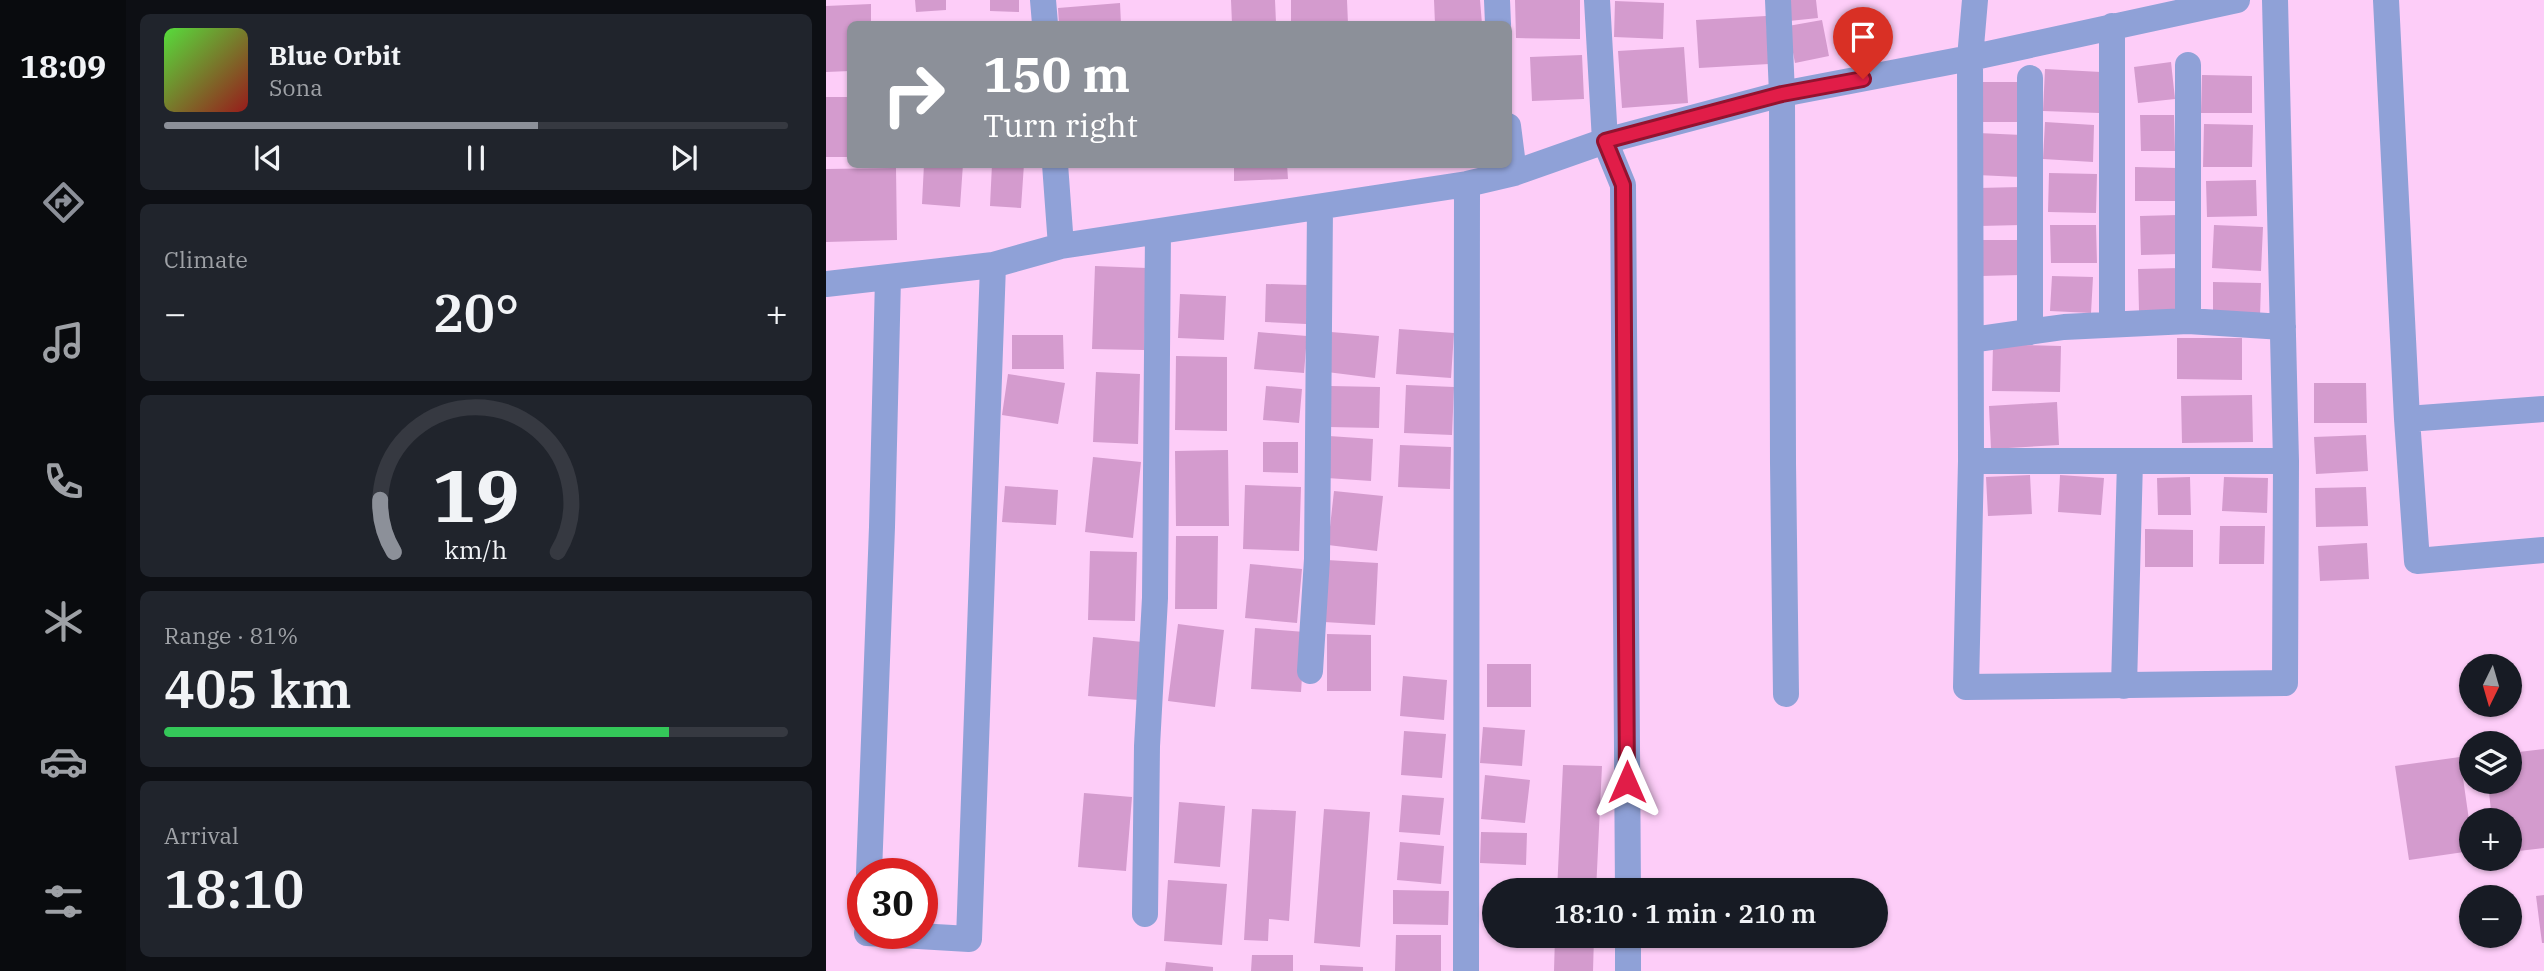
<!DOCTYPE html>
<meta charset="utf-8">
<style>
body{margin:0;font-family:"IBM Plex Serif",serif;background:#20242c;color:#f1f3f6;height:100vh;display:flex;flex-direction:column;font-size:26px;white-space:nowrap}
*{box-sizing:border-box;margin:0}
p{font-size:23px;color:#9ea1a6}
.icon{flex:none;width:38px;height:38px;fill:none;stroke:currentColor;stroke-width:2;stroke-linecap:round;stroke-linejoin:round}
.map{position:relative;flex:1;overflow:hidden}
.side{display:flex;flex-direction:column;gap:14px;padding:14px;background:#0d0f14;width:700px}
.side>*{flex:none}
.hud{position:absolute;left:21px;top:21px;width:665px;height:147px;border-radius:10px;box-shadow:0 2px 5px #0004;background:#8c9099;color:#fff;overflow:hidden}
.needle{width:46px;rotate:185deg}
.controls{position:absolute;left:1633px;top:654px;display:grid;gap:14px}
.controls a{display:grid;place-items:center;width:63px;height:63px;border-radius:50%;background:#171b24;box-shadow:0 2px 5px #0004;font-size:35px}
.speed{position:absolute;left:21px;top:858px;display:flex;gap:14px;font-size:35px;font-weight:700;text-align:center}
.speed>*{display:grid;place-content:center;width:91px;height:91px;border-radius:50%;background:#171b24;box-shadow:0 2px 5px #0004;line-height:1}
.speed .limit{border:10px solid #d22;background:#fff;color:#111}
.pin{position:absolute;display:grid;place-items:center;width:60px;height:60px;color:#fff;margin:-72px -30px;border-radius:50% 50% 50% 0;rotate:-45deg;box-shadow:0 0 7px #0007}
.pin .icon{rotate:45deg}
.me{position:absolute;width:77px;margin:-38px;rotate:0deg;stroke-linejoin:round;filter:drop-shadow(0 0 5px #0008)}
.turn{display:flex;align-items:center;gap:24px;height:147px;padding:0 21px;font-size:32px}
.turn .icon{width:91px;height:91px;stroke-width:2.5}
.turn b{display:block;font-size:49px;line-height:60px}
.big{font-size:52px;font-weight:600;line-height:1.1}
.side .tile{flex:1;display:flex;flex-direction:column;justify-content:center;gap:10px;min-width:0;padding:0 24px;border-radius:10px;background:#20242c}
.side .dial{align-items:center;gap:0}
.dial svg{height:182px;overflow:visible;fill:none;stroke:#363941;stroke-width:7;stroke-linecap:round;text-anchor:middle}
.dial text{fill:#f1f3f6;stroke:none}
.song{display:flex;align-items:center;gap:21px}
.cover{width:84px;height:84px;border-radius:10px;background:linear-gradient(135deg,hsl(110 70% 55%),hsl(0 70% 35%))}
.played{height:7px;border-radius:4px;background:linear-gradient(90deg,#8c9099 60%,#363941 60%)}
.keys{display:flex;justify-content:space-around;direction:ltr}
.heat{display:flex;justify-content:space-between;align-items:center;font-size:38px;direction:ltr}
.charge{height:10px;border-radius:5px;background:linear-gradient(90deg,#34c759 81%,#363941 0)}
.trip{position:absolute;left:656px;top:878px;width:406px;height:70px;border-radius:35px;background:#171b24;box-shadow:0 2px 5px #0004;font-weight:600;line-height:70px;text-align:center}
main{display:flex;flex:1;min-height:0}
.tabs{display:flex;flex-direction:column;width:126px;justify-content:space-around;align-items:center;background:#090b0e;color:#9ea1a6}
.tabs .icon{width:49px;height:49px}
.tabs .selected{color:#8c9099}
.tabs b{font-size:32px;color:#f1f3f6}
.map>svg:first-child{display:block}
.building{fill:#d49bce}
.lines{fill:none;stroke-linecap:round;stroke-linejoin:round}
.minor{stroke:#8fa1d7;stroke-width:26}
.route-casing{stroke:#92132f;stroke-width:18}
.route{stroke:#e11d48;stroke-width:12}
</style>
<main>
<nav class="tabs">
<b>18:09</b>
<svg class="icon selected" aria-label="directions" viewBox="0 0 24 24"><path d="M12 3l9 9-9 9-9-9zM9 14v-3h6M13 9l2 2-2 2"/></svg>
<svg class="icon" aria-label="music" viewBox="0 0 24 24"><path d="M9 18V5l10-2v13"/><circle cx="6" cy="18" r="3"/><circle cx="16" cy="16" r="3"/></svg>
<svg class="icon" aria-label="phone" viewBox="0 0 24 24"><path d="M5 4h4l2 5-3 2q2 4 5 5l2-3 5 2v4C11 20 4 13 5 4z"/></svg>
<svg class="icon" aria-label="climate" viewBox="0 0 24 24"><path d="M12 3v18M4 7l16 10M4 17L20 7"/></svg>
<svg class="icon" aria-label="car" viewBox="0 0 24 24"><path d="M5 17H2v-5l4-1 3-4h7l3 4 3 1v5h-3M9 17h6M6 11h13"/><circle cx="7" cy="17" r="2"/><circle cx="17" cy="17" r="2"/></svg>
<svg class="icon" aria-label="filters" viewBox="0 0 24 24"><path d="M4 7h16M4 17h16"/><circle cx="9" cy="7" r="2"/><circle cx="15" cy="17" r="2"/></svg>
</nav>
<section class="side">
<div class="tile">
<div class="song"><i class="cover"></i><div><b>Blue Orbit</b><p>Sona</p></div></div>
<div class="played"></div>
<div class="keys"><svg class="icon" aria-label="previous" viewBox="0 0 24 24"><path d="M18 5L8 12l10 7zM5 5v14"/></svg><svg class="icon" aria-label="pause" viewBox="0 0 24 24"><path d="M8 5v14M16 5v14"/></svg><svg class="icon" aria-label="next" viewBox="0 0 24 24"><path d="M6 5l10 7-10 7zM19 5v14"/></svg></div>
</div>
<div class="tile"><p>Climate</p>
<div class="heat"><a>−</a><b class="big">20°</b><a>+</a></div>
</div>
<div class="tile dial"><svg viewBox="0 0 100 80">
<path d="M14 69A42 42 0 1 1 86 69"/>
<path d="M14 69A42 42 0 0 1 8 46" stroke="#8c9099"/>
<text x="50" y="56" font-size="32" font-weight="700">19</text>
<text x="50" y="72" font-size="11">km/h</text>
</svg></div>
<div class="tile"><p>Range · 81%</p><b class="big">405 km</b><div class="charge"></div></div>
<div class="tile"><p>Arrival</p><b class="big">18:10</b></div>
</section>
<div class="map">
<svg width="1718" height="971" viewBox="0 0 1718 971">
<rect width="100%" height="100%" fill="#fdcdf8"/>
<path class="building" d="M 89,0 L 120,0 L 120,10 L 90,12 Z
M 164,0 L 193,0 L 193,12 L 164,11 Z
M 405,0 L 449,0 L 450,23 L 406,24 Z
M 465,0 L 521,0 L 522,24 L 465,24 Z
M 608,0 L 654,0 L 656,24 L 609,24 Z
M 689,0 L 754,0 L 754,39 L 690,38 Z
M 961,0 L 990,0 L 992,18 L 963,21 Z
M 789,1 L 838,3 L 837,39 L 788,37 Z
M 294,3 L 295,24 L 233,24 L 232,8 Z
M 45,4 L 45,24 L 24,24 L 24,71 L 0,72 L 0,6 Z
M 940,16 L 943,64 L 873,68 L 870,20 Z
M 996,20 L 1003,56 L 969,63 L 962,26 Z
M 858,47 L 862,103 L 796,108 L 792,51 Z
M 756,55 L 758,99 L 706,101 L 704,57 Z
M 1345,62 L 1349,99 L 1312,103 L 1308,67 Z
M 1219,69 L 1275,72 L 1273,113 L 1217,111 Z
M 1376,75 L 1426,76 L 1426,113 L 1375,113 Z
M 1154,82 L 1192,82 L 1193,122 L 1155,122 Z
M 0,97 L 24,97 L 24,157 L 0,157 Z
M 1314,115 L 1348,115 L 1349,151 L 1315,151 Z
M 1219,122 L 1268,125 L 1267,162 L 1217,159 Z
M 1378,124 L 1427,125 L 1426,167 L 1377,167 Z
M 1152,133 L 1196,135 L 1194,177 L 1151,175 Z
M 98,164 L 137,164 L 134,207 L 96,204 Z
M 166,164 L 198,164 L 195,208 L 164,206 Z
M 408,164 L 461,164 L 462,179 L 408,181 Z
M 1309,167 L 1351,168 L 1351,201 L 1309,201 Z
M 70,168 L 71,240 L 0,242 L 0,169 Z
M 1223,173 L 1271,174 L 1270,213 L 1222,212 Z
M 1430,180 L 1431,216 L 1381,217 L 1380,181 Z
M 1195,187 L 1196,225 L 1153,226 L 1152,188 Z
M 1352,215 L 1353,254 L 1315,255 L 1314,216 Z
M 1224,225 L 1270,225 L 1271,263 L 1225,263 Z
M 1388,225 L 1437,227 L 1435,271 L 1386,268 Z
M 1155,240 L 1194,240 L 1195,275 L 1155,276 Z
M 269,266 L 321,268 L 318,350 L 266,349 Z
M 1354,268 L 1355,310 L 1313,311 L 1312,269 Z
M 1226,276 L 1267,277 L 1265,313 L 1224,311 Z
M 1387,282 L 1435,283 L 1434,317 L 1387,316 Z
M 440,284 L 482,285 L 480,324 L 439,322 Z
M 354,294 L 400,296 L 398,340 L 352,338 Z
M 573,329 L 628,333 L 625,378 L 570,374 Z
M 432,332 L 481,336 L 478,373 L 428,369 Z
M 505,332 L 553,336 L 549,378 L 501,372 Z
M 186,335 L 237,335 L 238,369 L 186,369 Z
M 1351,338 L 1416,338 L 1416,380 L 1351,379 Z
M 1167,344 L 1235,346 L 1234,392 L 1166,391 Z
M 350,356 L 401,357 L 401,431 L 349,430 Z
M 270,372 L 314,374 L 312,444 L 267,442 Z
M 182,374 L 239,383 L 232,424 L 176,415 Z
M 1488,383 L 1540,383 L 1541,423 L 1488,423 Z
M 580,385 L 628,387 L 626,435 L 578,433 Z
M 440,386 L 476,389 L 473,423 L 437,420 Z
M 504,386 L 554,387 L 553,428 L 503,427 Z
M 1426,395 L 1427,442 L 1356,443 L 1355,396 Z
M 1231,402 L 1233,445 L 1165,449 L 1163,406 Z
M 1540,435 L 1542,471 L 1490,474 L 1488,437 Z
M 503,436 L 547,439 L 545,481 L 501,478 Z
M 437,442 L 472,442 L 472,473 L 437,472 Z
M 574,445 L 625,447 L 624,489 L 572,487 Z
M 402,450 L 403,526 L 350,526 L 349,451 Z
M 267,457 L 315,462 L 307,538 L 259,532 Z
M 1204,475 L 1206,514 L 1162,516 L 1160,477 Z
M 1234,475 L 1278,478 L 1275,515 L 1232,512 Z
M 1364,477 L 1365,515 L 1332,515 L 1331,478 Z
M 1398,477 L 1442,478 L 1441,513 L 1396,511 Z
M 419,485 L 475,487 L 473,551 L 417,549 Z
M 179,486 L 232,490 L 230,525 L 176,522 Z
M 1540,487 L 1542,526 L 1490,527 L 1489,488 Z
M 508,491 L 557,496 L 551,551 L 502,545 Z
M 1394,526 L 1439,526 L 1438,564 L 1393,564 Z
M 1319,529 L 1367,530 L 1367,567 L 1319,567 Z
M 350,536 L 392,536 L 391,609 L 349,609 Z
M 1541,543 L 1543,579 L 1494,581 L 1492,546 Z
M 264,551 L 311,552 L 309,621 L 262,620 Z
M 501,560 L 552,563 L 549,625 L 498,622 Z
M 424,564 L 476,569 L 471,623 L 419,618 Z
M 352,624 L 398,630 L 389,707 L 342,701 Z
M 429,628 L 479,632 L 475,692 L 425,689 Z
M 501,634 L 545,635 L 545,691 L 501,691 Z
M 267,637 L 317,642 L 313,700 L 262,696 Z
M 661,664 L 705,664 L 705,707 L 661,707 Z
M 577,676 L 621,680 L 618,720 L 574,716 Z
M 657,727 L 699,730 L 696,766 L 654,763 Z
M 578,731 L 620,734 L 616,778 L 575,775 Z
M 1718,749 L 1718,848 L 1684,852 L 1684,821 L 1666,821 L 1662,782 L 1684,782 L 1684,753 Z
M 1634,757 L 1645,834 L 1645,851 L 1583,860 L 1569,766 Z
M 737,765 L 776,766 L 770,891 L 731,891 Z
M 659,775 L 704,780 L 699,823 L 655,819 Z
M 258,793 L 306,797 L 300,871 L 252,867 Z
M 576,795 L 618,798 L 614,835 L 573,832 Z
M 353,802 L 399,806 L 394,867 L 348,863 Z
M 426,809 L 470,811 L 463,921 L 443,919 L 442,941 L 418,940 Z
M 498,809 L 544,812 L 534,947 L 488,943 Z
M 655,832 L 701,833 L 700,865 L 654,863 Z
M 574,842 L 618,846 L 615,884 L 571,880 Z
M 342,880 L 401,884 L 396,945 L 338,941 Z
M 567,890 L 623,891 L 622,925 L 567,924 Z
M 1718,895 L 1718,943 L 1716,943 L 1710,896 Z
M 570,935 L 615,935 L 615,971 L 569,971 Z
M 729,936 L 768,936 L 767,971 L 728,971 Z
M 426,955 L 467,955 L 467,971 L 425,971 Z
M 340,962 L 387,967 L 387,971 L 339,971 Z
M 494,965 L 537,967 L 537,971 L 494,971 Z"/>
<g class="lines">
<path class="minor" d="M 217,0 L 219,24
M 671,0 L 672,24
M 771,0 L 779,141 L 797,185 L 802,891
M 952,0 L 956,94 L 957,463 L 960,694
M 1449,0 L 1460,461
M 1560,0 L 1581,419 L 1591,561 L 1718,550
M 682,126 L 688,173
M 229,164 L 235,246
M 0,284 L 167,265 L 235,246 L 641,184 L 688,173 L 779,141 L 956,94 L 1144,58 L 1411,0
M 1362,321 L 1457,327
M 1286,324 L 1286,26
M 1204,332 L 1204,78
M 1145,340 L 1238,327 L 1362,321 L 1362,65
M 1581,419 L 1718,409
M 1145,461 L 1140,687 L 1459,683 L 1460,461 L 1145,461 L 1144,58 L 1149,0
M 484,671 L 491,559 L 494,207
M 1298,686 L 1304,461
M 43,873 L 56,527 L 62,278
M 319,914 L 321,746 L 329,598 L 332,232
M 41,933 L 143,939 L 167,265
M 802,936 L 802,971
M 640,971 L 641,184"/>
</g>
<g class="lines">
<defs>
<path id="route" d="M 801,782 L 797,185 L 779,141 L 956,94 L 1037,79"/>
</defs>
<use href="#route" class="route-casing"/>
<use href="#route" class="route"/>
</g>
</svg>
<div class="controls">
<a><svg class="needle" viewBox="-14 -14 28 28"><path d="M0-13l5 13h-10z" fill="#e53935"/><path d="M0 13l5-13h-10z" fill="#9ea1a6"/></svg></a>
<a><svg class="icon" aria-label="layers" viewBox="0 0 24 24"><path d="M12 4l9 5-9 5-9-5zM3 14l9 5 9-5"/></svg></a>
<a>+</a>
<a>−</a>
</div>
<div class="speed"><div class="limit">30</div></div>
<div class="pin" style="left:1037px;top:79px;background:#d93025"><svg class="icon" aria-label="arrive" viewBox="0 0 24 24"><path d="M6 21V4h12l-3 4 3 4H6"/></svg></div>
<svg class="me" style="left:801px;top:782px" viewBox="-20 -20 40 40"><path d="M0-17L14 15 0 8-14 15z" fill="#e11d48" stroke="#fff" stroke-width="4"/></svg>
<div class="trip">18:10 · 1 min · 210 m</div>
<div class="hud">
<div class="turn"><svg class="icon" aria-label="right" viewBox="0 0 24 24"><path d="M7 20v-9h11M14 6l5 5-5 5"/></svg><div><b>150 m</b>Turn right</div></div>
</div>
</div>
</main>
